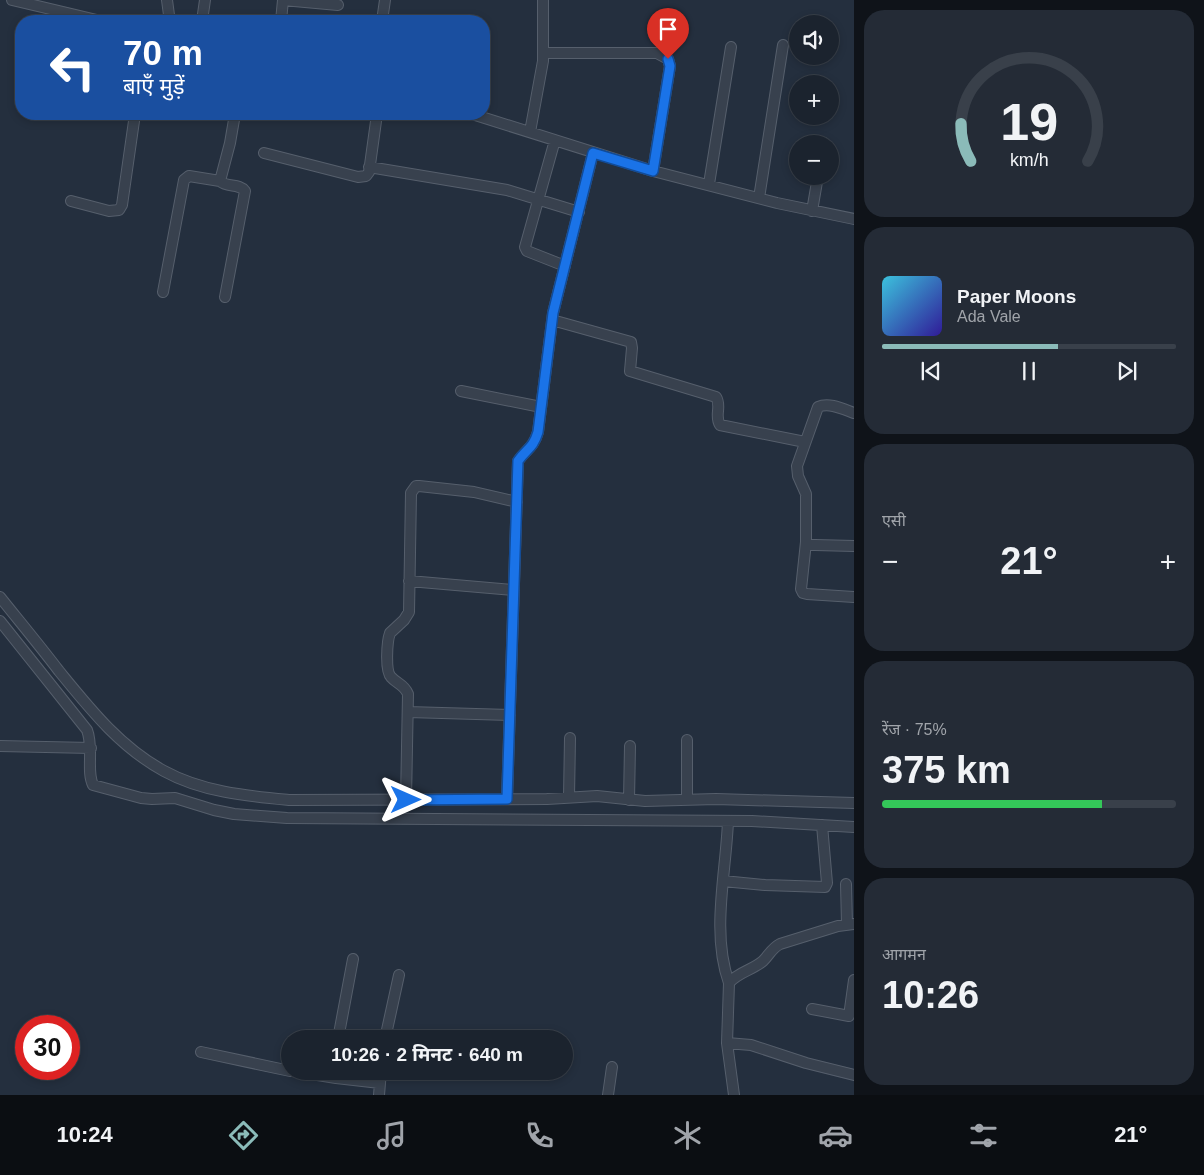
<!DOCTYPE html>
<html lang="hi">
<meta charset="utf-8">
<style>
body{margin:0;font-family:Arial,"Noto Sans Devanagari",sans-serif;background:#242b36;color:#f1f3f6;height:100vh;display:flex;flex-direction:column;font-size:19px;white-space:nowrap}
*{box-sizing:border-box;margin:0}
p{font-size:16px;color:#a0a4aa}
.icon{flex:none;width:28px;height:28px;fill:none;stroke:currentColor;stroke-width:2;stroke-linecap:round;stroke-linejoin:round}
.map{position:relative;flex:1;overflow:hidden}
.side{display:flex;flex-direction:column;gap:10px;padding:10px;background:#0f1319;width:350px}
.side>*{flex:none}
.hud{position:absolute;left:15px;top:15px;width:475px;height:105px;border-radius:20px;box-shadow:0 2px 8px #0003,0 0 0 1px #39404a;background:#1a4fa0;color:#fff;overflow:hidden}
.controls{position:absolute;left:789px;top:15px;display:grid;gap:10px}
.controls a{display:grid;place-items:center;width:50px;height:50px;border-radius:50%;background:#1b232e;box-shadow:0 2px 8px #0003,0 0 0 1px #39404a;font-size:25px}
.speed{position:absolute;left:15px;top:1015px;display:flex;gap:10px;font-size:25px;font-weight:700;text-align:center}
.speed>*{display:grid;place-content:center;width:65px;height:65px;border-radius:50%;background:#1b232e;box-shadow:0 2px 8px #0003,0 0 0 1px #39404a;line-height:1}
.speed .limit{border:8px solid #d22;background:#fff;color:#111}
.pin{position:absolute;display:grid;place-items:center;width:42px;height:42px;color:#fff;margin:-51px -21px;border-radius:50% 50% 50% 0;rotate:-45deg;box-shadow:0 0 5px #0007}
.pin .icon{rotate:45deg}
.me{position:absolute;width:55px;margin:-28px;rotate:90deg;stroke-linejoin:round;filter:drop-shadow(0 0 4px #0008)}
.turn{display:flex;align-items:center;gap:18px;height:105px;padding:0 25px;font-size:22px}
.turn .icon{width:65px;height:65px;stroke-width:2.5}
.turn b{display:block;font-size:35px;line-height:42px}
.big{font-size:38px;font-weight:700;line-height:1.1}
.side .card{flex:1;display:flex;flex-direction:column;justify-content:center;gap:8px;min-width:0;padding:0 18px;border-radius:20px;background:#242b36}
.side .dial{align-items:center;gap:0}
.dial svg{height:130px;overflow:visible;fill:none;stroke:#39404a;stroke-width:7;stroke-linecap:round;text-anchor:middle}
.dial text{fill:#f1f3f6;stroke:none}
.song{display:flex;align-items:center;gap:15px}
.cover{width:60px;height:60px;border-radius:8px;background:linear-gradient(135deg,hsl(190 70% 55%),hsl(250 70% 35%))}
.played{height:5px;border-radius:2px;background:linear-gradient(90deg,#8bbbb9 60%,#39404a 60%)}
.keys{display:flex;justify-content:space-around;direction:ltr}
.heat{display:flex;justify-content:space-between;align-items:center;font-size:28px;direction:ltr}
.charge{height:8px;border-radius:4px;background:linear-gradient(90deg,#34c759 75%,#39404a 0)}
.trip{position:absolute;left:281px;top:1030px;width:292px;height:50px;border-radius:25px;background:#1b232e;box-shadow:0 2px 8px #0003,0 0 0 1px #39404a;font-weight:700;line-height:50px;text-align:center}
.dock{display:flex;height:80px;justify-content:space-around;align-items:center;background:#0b0e12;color:#a0a4aa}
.dock .icon{width:35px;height:35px}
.dock .active{color:#8bbbb9}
.dock b{font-size:22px;color:#f1f3f6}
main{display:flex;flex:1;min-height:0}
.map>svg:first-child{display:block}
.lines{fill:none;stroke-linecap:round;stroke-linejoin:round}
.minor-casing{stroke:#565f6c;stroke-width:12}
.minor{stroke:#38414e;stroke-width:10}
.route-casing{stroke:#114b97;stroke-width:12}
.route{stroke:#1a73e8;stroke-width:9}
</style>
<main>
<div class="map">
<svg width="854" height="1095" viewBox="0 0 854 1095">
<rect width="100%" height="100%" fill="#242f3e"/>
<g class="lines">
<defs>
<path id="minor" d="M 12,0 L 101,21
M 167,0 L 169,15 L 171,21
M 283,0 L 338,5
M 202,21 L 205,0
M 281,21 L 283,0
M 382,21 L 385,0
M 544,53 L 657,53 L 668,59 L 670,66 L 653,171
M 472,114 L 653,171 L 777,203 L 854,219
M 530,132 L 543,61 L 543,0
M 555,140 L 525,247 L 527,251 L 565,266
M 824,144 L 824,143
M 264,153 L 358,177 L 366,176 L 369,172 L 377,114
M 369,167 L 507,190 L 579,212
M 709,184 L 731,47
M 759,198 L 783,45
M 71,201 L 109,211 L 119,210 L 122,205 L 135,114
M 812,211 L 818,176
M 163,292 L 184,180 L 189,176 L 220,181
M 225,297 L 245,191 C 239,183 227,188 220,181 L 230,143 L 235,114
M 552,320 L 631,342 L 632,348 L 630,371 L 716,397 C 722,406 714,416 720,425 L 805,442
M 461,391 L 541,407
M 854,413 C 843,409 829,402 818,407 L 797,466 L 798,476 L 806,494 L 806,542 L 810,545 L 815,545 L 854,546
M 806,542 L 801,589 L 803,593 L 807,594 L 854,597
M 409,581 L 514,590
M 0,597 C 20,622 40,646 59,671 C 90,709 120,747 164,771 C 202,792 247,796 289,800 L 547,799 L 597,796 L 645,801 L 716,799 L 854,803
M 0,621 L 87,730 C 94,748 86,771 93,785 L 141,798 L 152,799 L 175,798 L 214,810 L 234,814 L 287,818 L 752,821 L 854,827
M 408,712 L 510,715
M 0,746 L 91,748
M 569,797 L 570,738
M 507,799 L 518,461 C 526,449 533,449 538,432 L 553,313 L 593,153
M 406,800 L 408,694 C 404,684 397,684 391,677 C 385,671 387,641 390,633 L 404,620 L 409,612 L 411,493 L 416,486 L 419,486 L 474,492 L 517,502
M 629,800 L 630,746
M 687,800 L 687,740
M 728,821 C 726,873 711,933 729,983
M 723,881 L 765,885 L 825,887 L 827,883 L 822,825
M 846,884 L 847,924
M 812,1009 L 849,1016 L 854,980
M 338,1039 L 353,959
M 385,1039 L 399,975
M 727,1043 L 751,1045 L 806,1063 L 854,1075
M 201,1052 L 290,1071
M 293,1071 L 336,1078 L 380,1083
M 379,1095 L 381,1071
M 608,1095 L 612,1067
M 734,1095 L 727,1043 L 729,983 C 738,972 753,970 763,961 C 769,955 772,948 780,944 L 838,926 L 854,924"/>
</defs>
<use href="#minor" class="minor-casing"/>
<use href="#minor" class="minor"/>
</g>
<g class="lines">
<defs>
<path id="route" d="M 406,800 L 507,799 L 518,461 C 526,449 533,449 538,432 L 553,313 L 593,153 L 653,171 L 670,66 L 668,59"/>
</defs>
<use href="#route" class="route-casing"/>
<use href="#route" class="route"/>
</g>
</svg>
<div class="controls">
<a><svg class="icon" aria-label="sound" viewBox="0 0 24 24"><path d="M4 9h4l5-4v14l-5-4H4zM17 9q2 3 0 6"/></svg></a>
<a>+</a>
<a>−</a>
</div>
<div class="speed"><div class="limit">30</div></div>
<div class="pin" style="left:668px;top:59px;background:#d93025"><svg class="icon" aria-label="arrive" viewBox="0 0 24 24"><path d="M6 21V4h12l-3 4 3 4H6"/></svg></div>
<svg class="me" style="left:406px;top:800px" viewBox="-20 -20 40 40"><path d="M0-17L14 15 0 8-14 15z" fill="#1a73e8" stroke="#fff" stroke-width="4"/></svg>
<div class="trip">10:26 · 2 मिनट · 640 m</div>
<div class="hud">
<div class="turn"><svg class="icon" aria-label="left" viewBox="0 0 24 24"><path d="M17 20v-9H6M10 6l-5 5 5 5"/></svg><div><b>70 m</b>बाएँ मुड़ें</div></div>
</div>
</div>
<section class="side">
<div class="card dial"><svg viewBox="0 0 100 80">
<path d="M14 69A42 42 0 1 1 86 69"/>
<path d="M14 69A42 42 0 0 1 8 46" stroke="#8bbbb9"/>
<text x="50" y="56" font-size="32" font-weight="700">19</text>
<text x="50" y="72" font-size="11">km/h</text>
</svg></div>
<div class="card">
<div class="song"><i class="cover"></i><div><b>Paper Moons</b><p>Ada Vale</p></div></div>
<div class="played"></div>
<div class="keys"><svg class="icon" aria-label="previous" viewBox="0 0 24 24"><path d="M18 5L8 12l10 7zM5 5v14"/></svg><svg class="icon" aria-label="pause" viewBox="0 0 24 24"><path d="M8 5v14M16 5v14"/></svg><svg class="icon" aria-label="next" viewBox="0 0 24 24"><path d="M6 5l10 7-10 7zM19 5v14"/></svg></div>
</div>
<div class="card"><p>एसी</p>
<div class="heat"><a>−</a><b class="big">21°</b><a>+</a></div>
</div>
<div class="card"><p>रेंज · 75%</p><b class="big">375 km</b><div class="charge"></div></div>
<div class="card"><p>आगमन</p><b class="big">10:26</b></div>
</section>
</main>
<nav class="dock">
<b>10:24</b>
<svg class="icon active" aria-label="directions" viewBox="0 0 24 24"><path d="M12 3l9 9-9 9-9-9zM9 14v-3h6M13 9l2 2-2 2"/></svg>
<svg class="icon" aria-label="music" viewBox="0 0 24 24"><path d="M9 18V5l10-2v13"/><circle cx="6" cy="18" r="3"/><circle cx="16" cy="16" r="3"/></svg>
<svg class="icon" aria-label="phone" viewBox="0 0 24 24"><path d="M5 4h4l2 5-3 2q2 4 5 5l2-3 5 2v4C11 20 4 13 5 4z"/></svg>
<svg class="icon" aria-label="climate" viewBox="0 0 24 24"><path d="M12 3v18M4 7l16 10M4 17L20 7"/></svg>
<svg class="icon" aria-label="car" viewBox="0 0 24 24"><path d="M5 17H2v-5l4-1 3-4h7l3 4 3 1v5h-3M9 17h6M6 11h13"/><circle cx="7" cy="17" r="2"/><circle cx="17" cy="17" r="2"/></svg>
<svg class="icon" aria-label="filters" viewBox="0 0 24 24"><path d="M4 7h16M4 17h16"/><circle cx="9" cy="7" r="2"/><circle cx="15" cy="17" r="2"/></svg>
<b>21°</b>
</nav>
